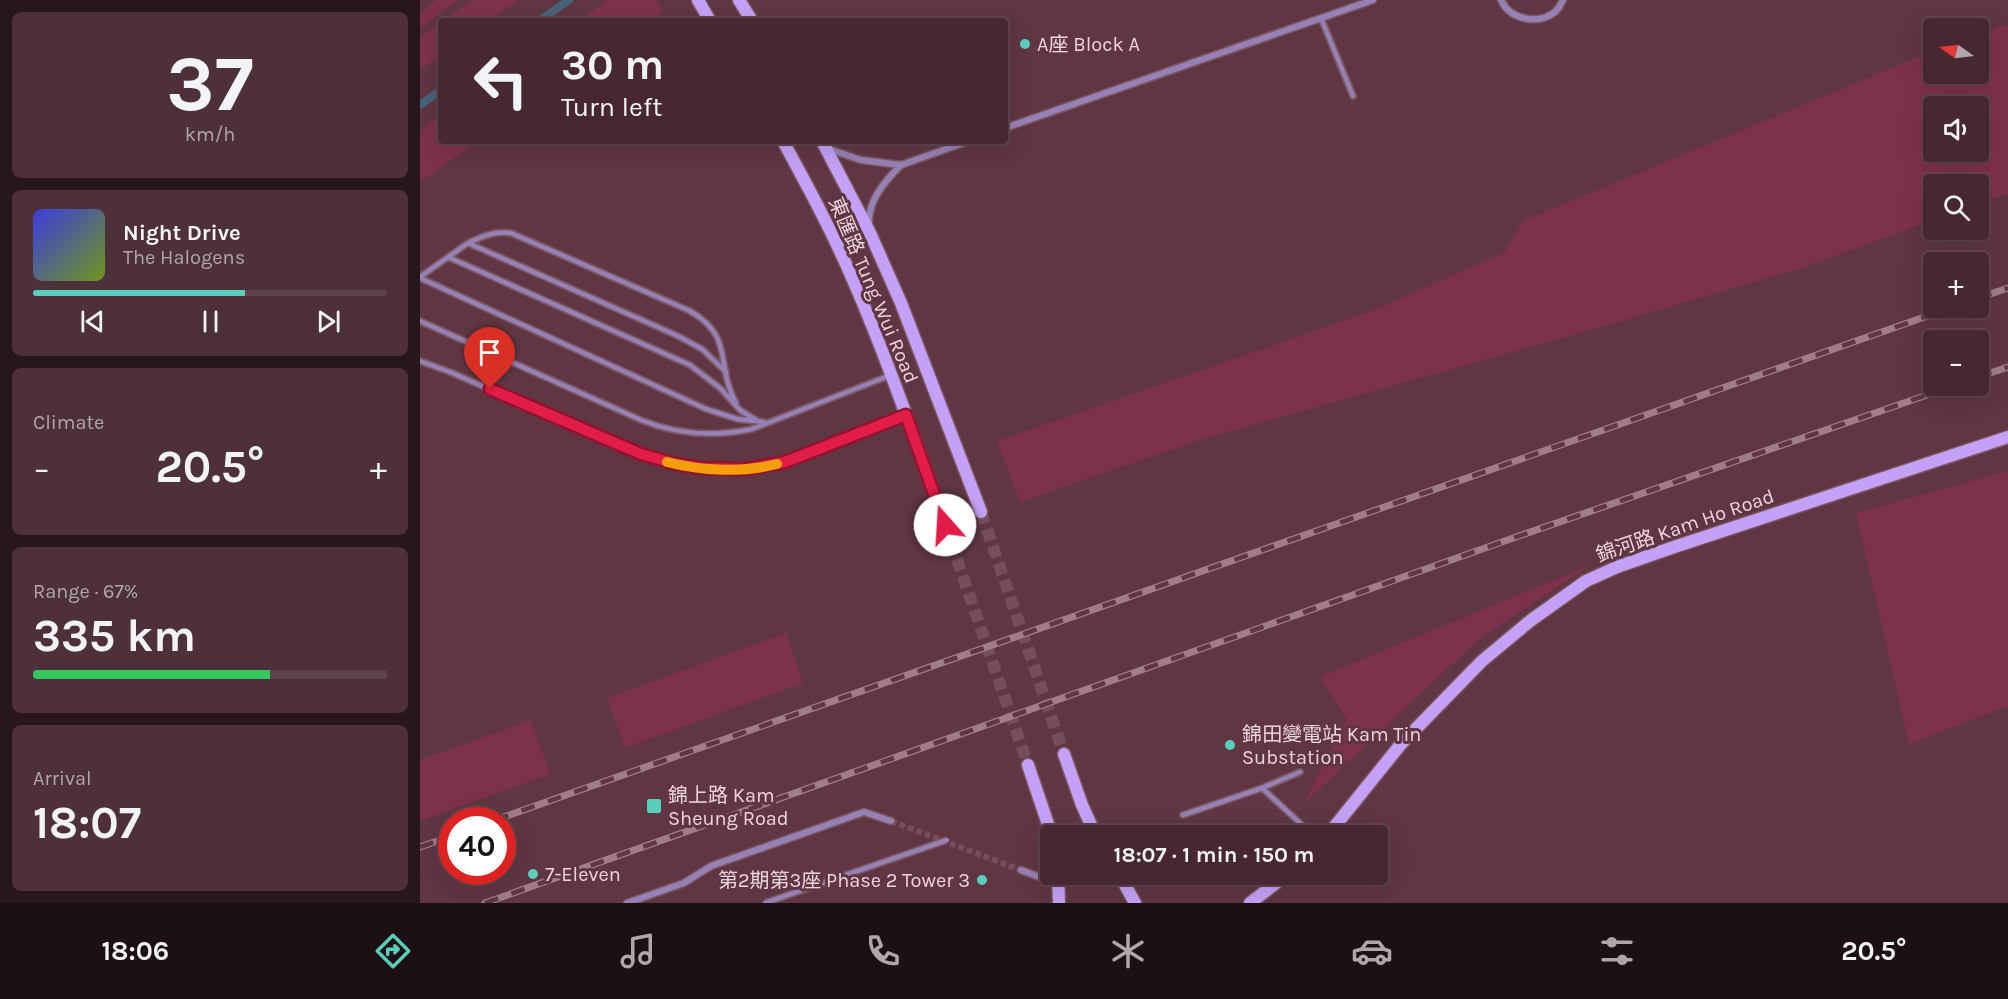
<!DOCTYPE html>
<meta charset="utf-8">
<style>
body{margin:0;font-family:Karla,"Noto Sans TC",sans-serif;background:#4e303a;color:#f1f3f6;height:100vh;display:flex;flex-direction:column;font-size:22px;white-space:nowrap}
*{box-sizing:border-box;margin:0}
p{font-size:20px;color:#b0a6ac}
.icon{flex:none;width:33px;height:33px;fill:none;stroke:currentColor;stroke-width:2;stroke-linecap:round;stroke-linejoin:round}
.map{position:relative;flex:1;overflow:hidden}
.panel{display:flex;flex-direction:column;gap:12px;padding:12px;background:#27161c;width:420px}
.panel>*{flex:none}
.hud{position:absolute;left:18px;top:18px;width:570px;height:126px;border-radius:6px;box-shadow:0 6px 24px #0002,0 0 0 2px #5f444d;background:#472832;color:#f1f3f6;overflow:hidden}
.needle{width:39px;rotate:284deg}
.controls{position:absolute;left:1503px;top:18px;display:grid;gap:12px}
.controls a{display:grid;place-items:center;width:66px;height:66px;border-radius:6px;background:#472832;box-shadow:0 6px 24px #0002,0 0 0 2px #5f444d;font-size:30px}
.speed{position:absolute;left:18px;top:807px;display:flex;gap:12px;font-size:30px;font-weight:700;text-align:center}
.speed>*{display:grid;place-content:center;width:78px;height:78px;border-radius:50%;background:#472832;box-shadow:0 6px 24px #0002,0 0 0 2px #5f444d;line-height:1}
.speed .limit{border:9px solid #d22;background:#fff;color:#111}
.pin{position:absolute;display:grid;place-items:center;width:51px;height:51px;color:#fff;margin:-62px -26px;border-radius:50% 50% 50% 0;rotate:-45deg;box-shadow:0 0 6px #0007}
.pin .icon{rotate:45deg}
.me{position:absolute;width:66px;margin:-33px;rotate:341deg;stroke-linejoin:round;filter:drop-shadow(0 0 4px #0008)}
.turn{display:flex;align-items:center;gap:21px;height:126px;padding:0 24px;font-size:27px}
.turn .icon{width:78px;height:78px;stroke-width:2.5}
.turn b{display:block;font-size:42px;line-height:51px}
.big{font-size:45px;font-weight:700;line-height:1.1}
.panel .tile{flex:1;display:flex;flex-direction:column;justify-content:center;gap:9px;min-width:0;padding:0 21px;border-radius:9px;background:#4e303a}
.panel .dial{align-items:center;gap:0}
.dial b{font-size:78px;line-height:1}
.song{display:flex;align-items:center;gap:18px}
.cover{width:72px;height:72px;border-radius:9px;background:linear-gradient(135deg,hsl(240 70% 55%),hsl(80 70% 35%))}
.played{height:6px;border-radius:3px;background:linear-gradient(90deg,#5acebd 60%,#5f444d 60%)}
.keys{display:flex;justify-content:space-around;direction:ltr}
.heat{display:flex;justify-content:space-between;align-items:center;font-size:33px;direction:ltr}
.charge{height:9px;border-radius:4px;background:linear-gradient(90deg,#34c759 67%,#5f444d 0)}
.trip{position:absolute;left:620px;top:825px;width:348px;height:60px;border-radius:6px;background:#472832;box-shadow:0 6px 24px #0002,0 0 0 2px #5f444d;font-weight:700;line-height:60px;text-align:center}
.dock{display:flex;height:96px;justify-content:space-around;align-items:center;background:#1c1014;color:#b0a6ac}
.dock .icon{width:42px;height:42px}
.dock .current{color:#5acebd}
.dock b{font-size:27px;color:#f1f3f6}
main{display:flex;flex:1;min-height:0}
.map>svg:first-child{display:block}
.green{fill:#7e324a;fill-rule:evenodd}
.lines{fill:none;stroke-linecap:round;stroke-linejoin:round}
.stream{stroke:#476379;stroke-width:8}
.street-tunnel{stroke:#744e59;stroke-width:6;stroke-dasharray:6 3;stroke-linecap:butt}
.secondary-tunnel{stroke:#744e59;stroke-width:12;stroke-dasharray:12 6;stroke-linecap:butt}
.lane-casing{stroke:#7c5660;stroke-width:8}
.street-casing{stroke:#7c5660;stroke-width:9}
.secondary-casing{stroke:#7c5660;stroke-width:15}
.lane{stroke:#9681b6;stroke-width:4.5}
.street{stroke:#9681b6;stroke-width:6}
.secondary{stroke:#c4a1f6;stroke-width:12}
.rail-casing{stroke:#a07e87;stroke-width:7}
.rail{stroke:#5f3642;stroke-width:4.5;stroke-dasharray:14;stroke-linecap:butt}
.lane-bridge-casing{stroke:#7c5660;stroke-width:8;stroke-linecap:butt}
.lane-bridge{stroke:#9681b6;stroke-width:4.5}
.route-casing{stroke:#92132f;stroke-width:15}
.route{stroke:#e11d48;stroke-width:10}
.slow{stroke:#f59e0b;stroke-width:10}
.poi-dot{fill:#5acebd;stroke:#5f3642;stroke-width:2}
.labels{text-anchor:middle;stroke-width:6;stroke-linejoin:round;paint-order:stroke}
.poi-label{font-size:20px;fill:#eed4da;stroke:#5f3642;text-anchor:start}
.street-label{font-size:20px;fill:#eed4da;stroke:#5f3642}
</style>
<main>
<section class="panel">
<div class="tile dial"><b>37</b><p>km/h</p></div>
<div class="tile">
<div class="song"><i class="cover"></i><div><b>Night Drive</b><p>The Halogens</p></div></div>
<div class="played"></div>
<div class="keys"><svg class="icon" aria-label="previous" viewBox="0 0 24 24"><path d="M18 5L8 12l10 7zM5 5v14"/></svg><svg class="icon" aria-label="pause" viewBox="0 0 24 24"><path d="M8 5v14M16 5v14"/></svg><svg class="icon" aria-label="next" viewBox="0 0 24 24"><path d="M6 5l10 7-10 7zM19 5v14"/></svg></div>
</div>
<div class="tile"><p>Climate</p>
<div class="heat"><a>−</a><b class="big">20.5°</b><a>+</a></div>
</div>
<div class="tile"><p>Range · 67%</p><b class="big">335 km</b><div class="charge"></div></div>
<div class="tile"><p>Arrival</p><b class="big">18:07</b></div>
</section>
<div class="map">
<svg width="1588" height="903" viewBox="0 0 1588 903">
<rect width="100%" height="100%" fill="#5f3642"/>
<path class="green" d="M 16,0 L 38,0 L 0,28 L 0,14 Z
M 52,0 L 99,0 L 69,21 L 23,21 Z
M 188,0 L 236,0 L 244,11 L 230,21 L 158,21 Z
M 21,22 L 21,55 L 0,70 L 0,37 Z
M 1588,25 L 1588,193 L 1559,204 L 1558,184 L 1514,184 L 1513,220 L 1379,269 L 1157,334 L 780,440 L 600,502 L 577,441 L 952,311 L 1085,252 L 1103,221 L 1513,51 L 1514,74 L 1558,74 L 1559,33 ZM 1558,106 L 1558,152 L 1514,152 L 1514,106 Z
M 21,116 L 21,141 L 59,141 L 0,182 L 0,131 Z
M 1588,471 L 1588,706 L 1489,744 L 1436,513 Z
M 1170,565 L 1059,639 L 883,804 L 927,719 L 900,677 Z
M 366,633 L 383,683 L 205,748 L 187,698 Z
M 111,720 L 130,774 L 0,821 L 0,760 Z"/>
<g class="lines">
<path class="stream" d="M 119,21 L 149,0
M 0,105 L 21,90"/>
<path class="street-tunnel" d="M 471,821 L 601,870"/>
<path class="secondary-tunnel" d="M 561,512 L 644,754
M 525,525 L 608,765"/>
<defs>
<path id="lane" d="M 901,18 L 933,96
M 48,243 C 63,236 74,231 91,233 L 270,311 C 315,337 295,365 316,403
M 28,257 L 270,365 L 300,388 L 320,410 L 336,420
M 0,277 L 48,243 L 258,336 L 282,349 L 306,372
M 0,278 L 286,409 L 317,419 L 344,422
M 0,321 L 221,420 C 258,435 294,437 332,429 L 471,375
M 0,361 L 30,372 L 208,449 L 234,459 L 282,468 L 339,468 L 365,462 L 486,415
M 842,788 L 894,836
M 763,815 L 842,788 L 880,772"/>
<path id="street" d="M 1081,0 C 1090,20 1118,25 1135,12 C 1138,9 1141,4 1143,0
M 585,128 L 953,0
M 409,149 L 441,160 L 481,165 L 549,141
M 449,223 C 448,200 466,180 481,165
M 601,870 L 638,884
M 207,903 L 264,883 L 291,866 L 444,812 L 471,821"/>
<path id="secondary" d="M 278,0 L 290,21
M 319,0 L 332,21
M 363,141 C 388,187 413,233 433,280 C 468,360 496,443 525,525
M 402,141 L 450,233 L 481,303 L 561,512
M 644,754 L 662,805 L 676,836
M 608,765 L 632,836
M 907,836 L 981,744 L 1062,661 L 1110,621 L 1166,581 L 1197,567 L 1254,547 L 1588,437
M 638,874 L 639,903
M 699,874 L 715,903
M 830,903 L 868,874"/>
</defs>
<use href="#lane" class="lane-casing"/>
<use href="#street" class="street-casing"/>
<use href="#secondary" class="secondary-casing"/>
<use href="#lane" class="lane"/>
<use href="#street" class="street"/>
<use href="#secondary" class="secondary"/>
<defs>
<path id="rail" d="M 1558,298 L 1588,288
M 1558,377 L 1588,367
M 75,820 L 1530,308
M 0,847 L 32,836
M 65,903 L 1096,537 L 1533,386"/>
</defs>
<use href="#rail" class="rail-casing"/>
<use href="#rail" class="rail"/>
<defs>
<path id="lane-bridge" d="M 345,903 L 527,840"/>
</defs>
<use href="#lane-bridge" class="lane-bridge-casing"/>
<use href="#lane-bridge" class="lane-bridge"/>
</g>
<g class="lines">
<defs>
<path id="route" d="M 70,389 L 221,454 L 256,464 L 282,468 L 326,469 L 365,462 L 486,415 L 525,525"/>
</defs>
<use href="#route" class="route-casing"/>
<use href="#route" class="route"/>
<path class="slow" d="M 247,462 C 282,471 322,473 357,464"/>
</g>
<g class="poi-dot">
<circle cx="605" cy="44" r="6"/>
<circle cx="810" cy="745" r="6"/>
<rect x="226" y="798" width="16" height="16" rx="3"/>
<circle cx="113" cy="874" r="6"/>
<circle cx="562" cy="880" r="6"/>
</g>
<g class="labels">
<g class="poi-label">
<text x="617" y="51">A座 Block A</text>
<text x="822" y="741">錦田變電站 Kam Tin<tspan x="822" dy="23">Substation</tspan></text>
<text x="248" y="802">錦上路 Kam<tspan x="248" dy="23">Sheung Road</tspan></text>
<text x="125" y="881">7-Eleven</text>
<text x="550" y="887" text-anchor="end">第2期第3座 Phase 2 Tower 3</text>
</g>
<g class="street-label">
<text transform="translate(454 290) rotate(67)" y="7">東匯路 Tung Wui Road</text>
<text transform="translate(1265 525) rotate(-19)" y="7">錦河路 Kam Ho Road</text>
</g>
</g>
</svg>
<div class="controls">
<a><svg class="needle" viewBox="-14 -14 28 28"><path d="M0-13l5 13h-10z" fill="#e53935"/><path d="M0 13l5-13h-10z" fill="#b0a6ac"/></svg></a>
<a><svg class="icon" aria-label="sound" viewBox="0 0 24 24"><path d="M4 9h4l5-4v14l-5-4H4zM17 9q2 3 0 6"/></svg></a>
<a><svg class="icon" aria-label="search" viewBox="0 0 24 24"><circle cx="10" cy="10" r="6"/><path d="M15 15l6 6"/></svg></a>
<a>+</a>
<a>−</a>
</div>
<div class="speed"><div class="limit">40</div></div>
<div class="pin" style="left:70px;top:389px;background:#d93025"><svg class="icon" aria-label="arrive" viewBox="0 0 24 24"><path d="M6 21V4h12l-3 4 3 4H6"/></svg></div>
<svg class="me" style="left:525px;top:525px" viewBox="-20 -20 40 40"><circle r="19" fill="#fff"/><path d="M0-13L10 11 0 6-10 11z" fill="#e11d48"/></svg>
<div class="trip">18:07 · 1 min · 150 m</div>
<div class="hud">
<div class="turn"><svg class="icon" aria-label="left" viewBox="0 0 24 24"><path d="M17 20v-9H6M10 6l-5 5 5 5"/></svg><div><b>30 m</b>Turn left</div></div>
</div>
</div>
</main>
<nav class="dock">
<b>18:06</b>
<svg class="icon current" aria-label="directions" viewBox="0 0 24 24"><path d="M12 3l9 9-9 9-9-9zM9 14v-3h6M13 9l2 2-2 2"/></svg>
<svg class="icon" aria-label="music" viewBox="0 0 24 24"><path d="M9 18V5l10-2v13"/><circle cx="6" cy="18" r="3"/><circle cx="16" cy="16" r="3"/></svg>
<svg class="icon" aria-label="phone" viewBox="0 0 24 24"><path d="M5 4h4l2 5-3 2q2 4 5 5l2-3 5 2v4C11 20 4 13 5 4z"/></svg>
<svg class="icon" aria-label="climate" viewBox="0 0 24 24"><path d="M12 3v18M4 7l16 10M4 17L20 7"/></svg>
<svg class="icon" aria-label="car" viewBox="0 0 24 24"><path d="M5 17H2v-5l4-1 3-4h7l3 4 3 1v5h-3M9 17h6M6 11h13"/><circle cx="7" cy="17" r="2"/><circle cx="17" cy="17" r="2"/></svg>
<svg class="icon" aria-label="filters" viewBox="0 0 24 24"><path d="M4 7h16M4 17h16"/><circle cx="9" cy="7" r="2"/><circle cx="15" cy="17" r="2"/></svg>
<b>20.5°</b>
</nav>
